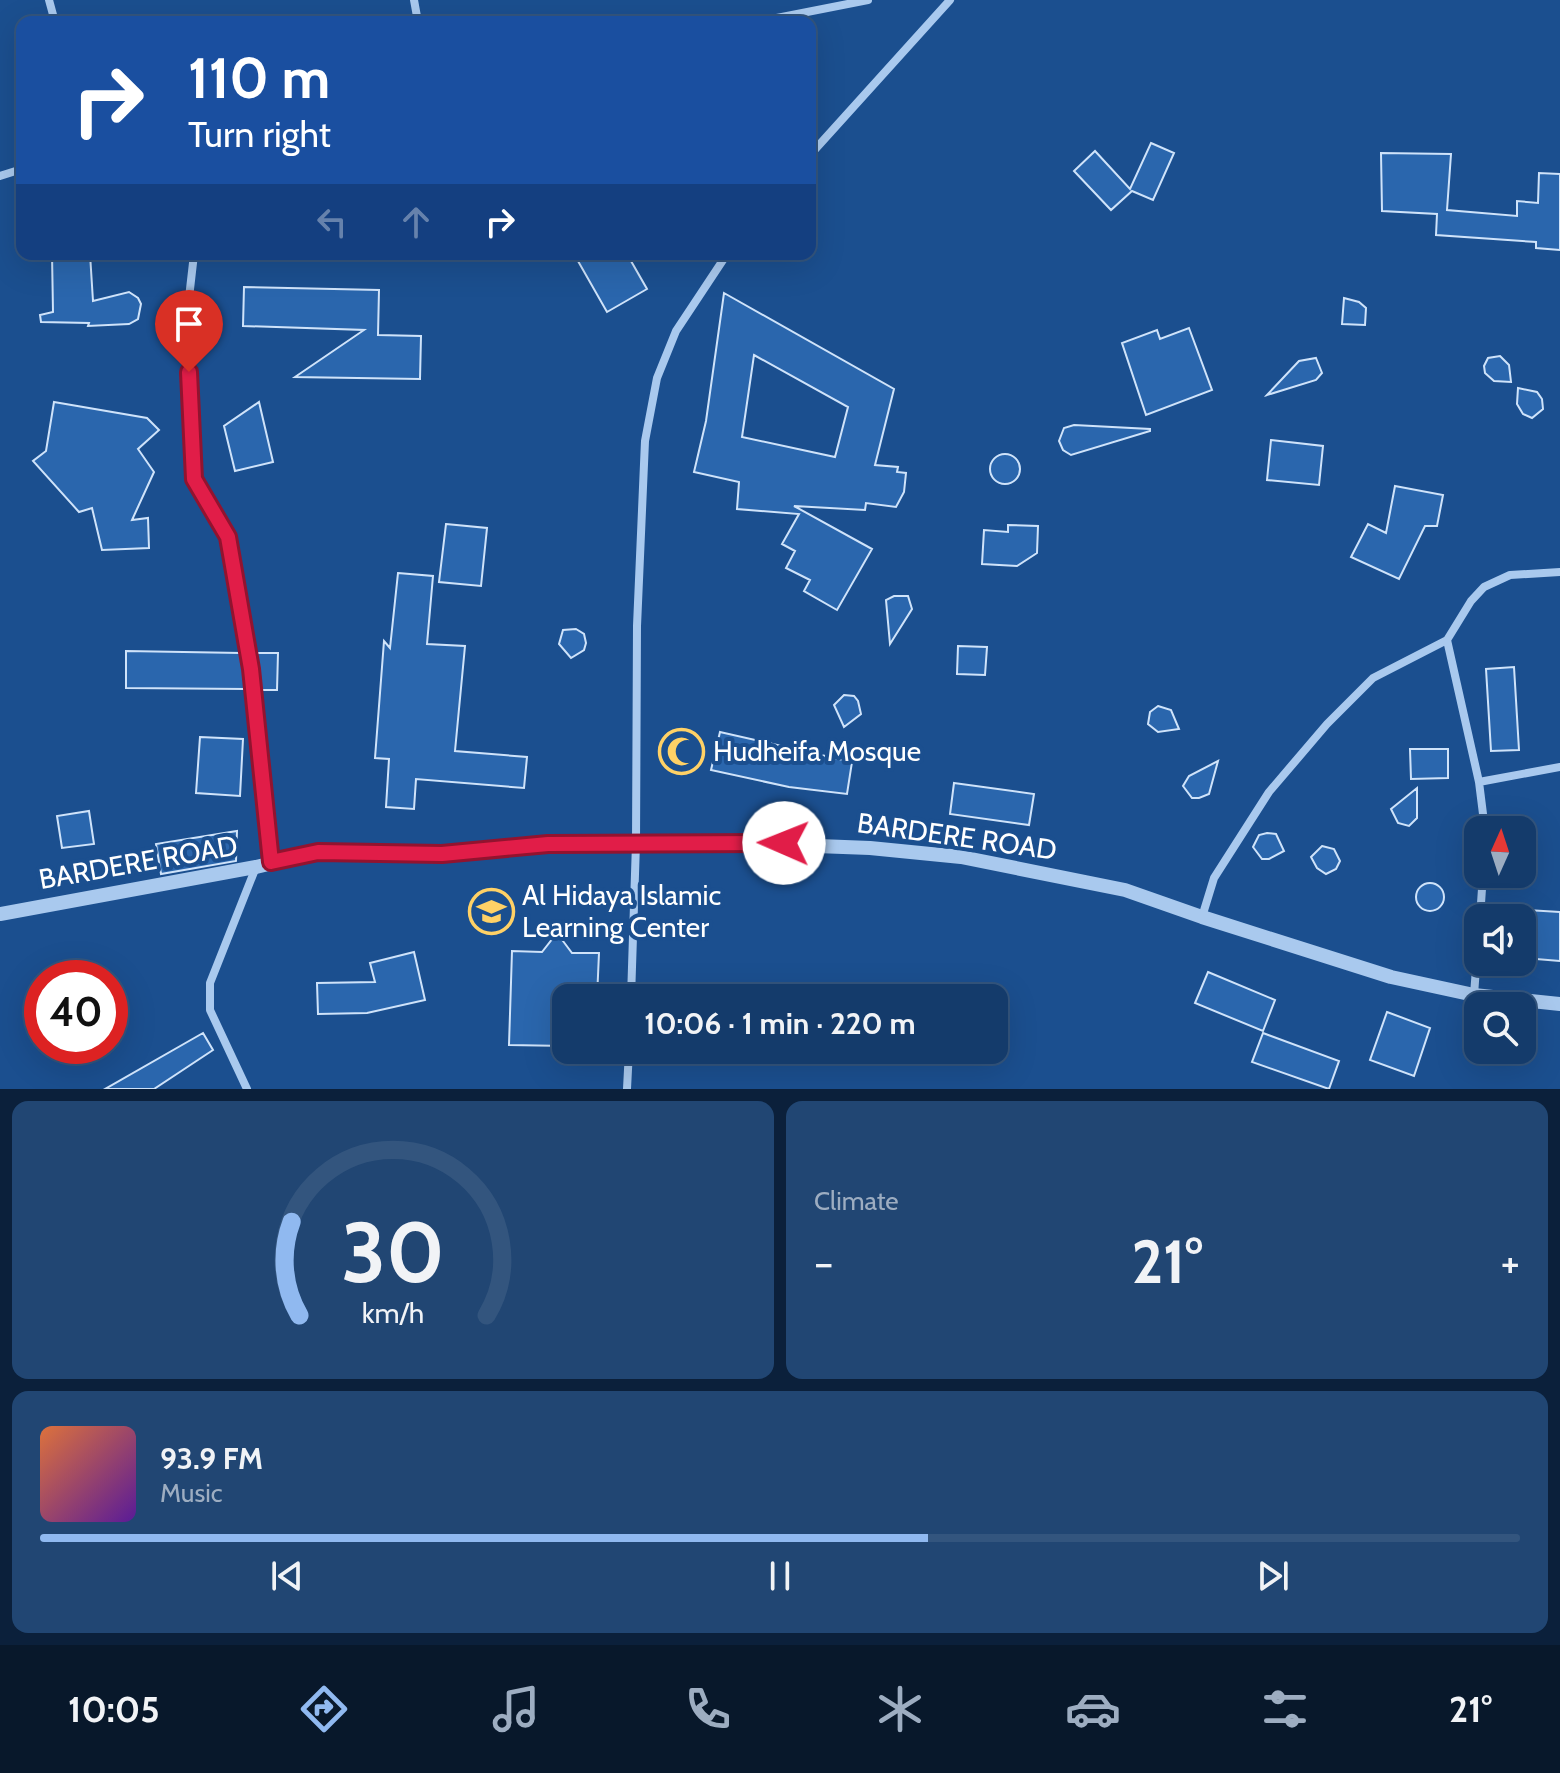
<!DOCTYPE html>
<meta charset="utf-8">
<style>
body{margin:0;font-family:Cabin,sans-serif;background:#214673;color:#f1f3f6;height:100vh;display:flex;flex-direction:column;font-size:30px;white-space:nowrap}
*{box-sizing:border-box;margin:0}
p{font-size:26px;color:#9dadc1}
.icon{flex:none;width:44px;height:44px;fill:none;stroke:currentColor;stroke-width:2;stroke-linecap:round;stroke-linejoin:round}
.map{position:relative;height:1089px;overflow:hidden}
.side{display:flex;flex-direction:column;gap:12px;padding:12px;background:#0b203b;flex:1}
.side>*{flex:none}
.hud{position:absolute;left:16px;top:16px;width:800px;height:244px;border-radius:16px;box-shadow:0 8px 32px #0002,0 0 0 2px #33557e;background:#1a4fa0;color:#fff;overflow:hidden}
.needle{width:52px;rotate:3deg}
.controls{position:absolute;left:1464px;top:816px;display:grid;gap:16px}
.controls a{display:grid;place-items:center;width:72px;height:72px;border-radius:16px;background:#143b6b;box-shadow:0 8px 32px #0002,0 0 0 2px #33557e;font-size:40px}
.speed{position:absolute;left:24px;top:960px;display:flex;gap:16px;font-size:40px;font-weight:700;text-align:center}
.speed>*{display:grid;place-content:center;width:104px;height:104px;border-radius:50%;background:#143b6b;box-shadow:0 8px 32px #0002,0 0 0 2px #33557e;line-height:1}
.speed .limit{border:12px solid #d22;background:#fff;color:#111}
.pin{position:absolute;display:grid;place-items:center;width:68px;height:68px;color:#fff;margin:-82px -34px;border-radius:50% 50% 50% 0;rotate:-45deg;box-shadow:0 0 8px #0007}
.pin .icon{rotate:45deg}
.me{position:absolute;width:88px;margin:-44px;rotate:271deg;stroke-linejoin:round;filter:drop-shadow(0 0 6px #0008)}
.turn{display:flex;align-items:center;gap:28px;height:168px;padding:0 40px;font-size:36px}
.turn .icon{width:104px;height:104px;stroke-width:2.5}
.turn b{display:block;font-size:56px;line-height:68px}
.lanes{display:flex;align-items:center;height:76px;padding:0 40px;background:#0003;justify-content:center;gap:40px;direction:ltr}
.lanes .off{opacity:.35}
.big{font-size:60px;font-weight:700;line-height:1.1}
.side .card{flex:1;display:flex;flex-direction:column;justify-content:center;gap:12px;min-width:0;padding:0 28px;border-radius:16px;background:#214673}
.side .dial{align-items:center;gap:0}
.dial svg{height:208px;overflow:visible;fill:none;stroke:#33557e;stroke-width:7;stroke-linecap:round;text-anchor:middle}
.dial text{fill:#f1f3f6;stroke:none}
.song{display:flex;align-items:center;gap:24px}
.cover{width:96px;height:96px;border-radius:12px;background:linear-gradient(135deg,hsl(20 70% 55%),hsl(270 70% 35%))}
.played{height:8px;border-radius:4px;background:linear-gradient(90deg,#90b9f0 60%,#33557e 60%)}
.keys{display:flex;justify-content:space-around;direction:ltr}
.heat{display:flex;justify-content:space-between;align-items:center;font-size:44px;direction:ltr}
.side .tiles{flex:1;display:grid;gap:12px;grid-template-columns:1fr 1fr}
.card:last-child{grid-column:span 2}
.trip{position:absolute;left:552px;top:984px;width:456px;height:80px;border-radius:16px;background:#143b6b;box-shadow:0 8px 32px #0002,0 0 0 2px #33557e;font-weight:700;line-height:80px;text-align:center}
.tab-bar{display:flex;height:128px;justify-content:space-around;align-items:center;background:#08182b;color:#9dadc1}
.tab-bar .icon{width:56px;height:56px}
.tab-bar .on{color:#90b9f0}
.tab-bar b{font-size:36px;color:#f1f3f6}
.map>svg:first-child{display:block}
.building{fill:#2a66ad;stroke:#cfe3fa;stroke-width:2;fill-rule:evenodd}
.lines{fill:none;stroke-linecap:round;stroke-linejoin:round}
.minor{stroke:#a9c9ee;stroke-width:8}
.tertiary{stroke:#a9c9ee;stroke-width:14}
.route-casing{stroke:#92132f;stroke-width:20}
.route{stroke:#e11d48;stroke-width:14}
.labels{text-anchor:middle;stroke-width:8;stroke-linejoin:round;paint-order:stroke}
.poi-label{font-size:28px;fill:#fff;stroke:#1b4f8f;text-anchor:start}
.street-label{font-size:28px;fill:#fff;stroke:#1b4f8f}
</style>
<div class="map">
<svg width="1560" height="1089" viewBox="0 0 1560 1089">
<rect width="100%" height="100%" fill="#1b4f8f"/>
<path class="building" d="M 1151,143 L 1174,153 L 1153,200 L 1132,191 L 1111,210 L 1074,171 L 1095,151 L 1130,189 Z
M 1381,153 L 1451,154 L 1447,210 L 1517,216 L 1517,201 L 1538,203 L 1539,173 L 1560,174 L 1560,250 L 1536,248 L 1536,242 L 1436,235 L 1437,214 L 1382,211 Z
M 52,254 L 90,254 L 93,301 L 129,292 L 138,298 L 141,304 L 138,319 L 129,324 L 88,326 L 89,323 L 41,322 L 40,315 L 53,312 Z
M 574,254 L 627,254 L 647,289 L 607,312 Z
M 244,287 L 379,290 L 378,335 L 421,336 L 420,379 L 295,377 L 364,330 L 243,326 Z
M 724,293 L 894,389 L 875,465 L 898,467 L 897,472 L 906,473 L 904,492 L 896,507 L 866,503 L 865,510 L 794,506 L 872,549 L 837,610 L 804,591 L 810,580 L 786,568 L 795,551 L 782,544 L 799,514 L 737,509 L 739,482 L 694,472 L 706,421 ZM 754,355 L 848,407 L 835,457 L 742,437 Z
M 1344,298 L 1359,302 L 1366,308 L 1365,325 L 1342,324 Z
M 1189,328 L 1212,390 L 1146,415 L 1122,343 L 1157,330 L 1160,339 Z
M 1500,356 L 1509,365 L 1511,382 L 1494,381 L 1485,373 L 1484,366 L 1488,358 Z
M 1316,358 L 1322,373 L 1316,380 L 1267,395 L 1299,361 Z
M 1518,388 L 1537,392 L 1542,399 L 1543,409 L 1532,418 L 1523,414 L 1517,404 Z
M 54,402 L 147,418 L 159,430 L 138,449 L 154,472 L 132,520 L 148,518 L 149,548 L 102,550 L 92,508 L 79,512 L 33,461 L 46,451 Z
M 259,402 L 273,462 L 235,471 L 224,426 Z
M 1074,425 L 1150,429 L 1150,431 L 1071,455 L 1063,450 L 1059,441 L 1064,428 Z
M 1271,440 L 1323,446 L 1319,485 L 1267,480 Z
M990 469a15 15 0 1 1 30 0a15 15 0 1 1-30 0Z
M 1395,486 L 1443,495 L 1437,526 L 1425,526 L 1399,579 L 1351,557 L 1368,524 L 1386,533 Z
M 446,524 L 487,528 L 481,586 L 439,582 Z
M 1008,525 L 1038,526 L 1037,553 L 1017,566 L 982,564 L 984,530 L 1008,532 Z
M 398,573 L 433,576 L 427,644 L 465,646 L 455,751 L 527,757 L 524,788 L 416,779 L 414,809 L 386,807 L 389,759 L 375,758 L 384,641 L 390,648 Z
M 894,596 L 908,596 L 912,609 L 890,644 L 886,600 Z
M 576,629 L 584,634 L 586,643 L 584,650 L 571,658 L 559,644 L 563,630 Z
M 958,646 L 987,647 L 985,675 L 957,674 Z
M 126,651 L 241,653 L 246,689 L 126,688 Z
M 255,653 L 278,653 L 277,690 L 260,690 Z
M 1514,667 L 1519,750 L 1491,751 L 1486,669 Z
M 844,695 L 854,696 L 858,701 L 861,714 L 844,727 L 834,705 Z
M 1158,706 L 1171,710 L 1179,729 L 1158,732 L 1148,724 L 1150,712 Z
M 720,732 L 852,762 L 847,794 L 789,787 L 711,770 Z
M 200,737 L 243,739 L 240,796 L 196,793 Z
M 1410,749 L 1448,749 L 1448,778 L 1411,779 Z
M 1218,761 L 1209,794 L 1199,798 L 1192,798 L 1183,786 L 1189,776 Z
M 954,783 L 1034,794 L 1029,825 L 950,814 Z
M 1417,788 L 1417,818 L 1409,826 L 1398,823 L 1391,809 Z
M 89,811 L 94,844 L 62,848 L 57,816 Z
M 237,831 L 236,861 L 161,874 L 156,844 Z
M 1267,833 L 1276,834 L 1284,851 L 1269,859 L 1262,859 L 1253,847 L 1259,835 Z
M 1322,846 L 1334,849 L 1340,861 L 1336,869 L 1326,874 L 1317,868 L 1311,857 Z
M1416 897a14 14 0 1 1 28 0a14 14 0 1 1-28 0Z
M 1527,910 L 1560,912 L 1560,961 L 1523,958 Z
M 557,933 L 572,953 L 599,953 L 597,998 L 566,998 L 566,1046 L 509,1045 L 512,951 L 542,952 Z
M 414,952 L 425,1000 L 367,1013 L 318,1014 L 317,983 L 375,982 L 370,963 Z
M 1208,972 L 1275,1000 L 1263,1031 L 1195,1003 Z
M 1387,1012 L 1430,1028 L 1414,1076 L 1370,1060 Z
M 203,1033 L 213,1050 L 154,1089 L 105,1089 Z
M 1263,1033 L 1339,1061 L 1329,1089 L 1252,1062 Z"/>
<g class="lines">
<path class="minor" d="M 49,0 L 55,22
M 414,0 L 418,22
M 756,22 L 868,0
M 810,155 L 950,0
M 0,176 L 22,169
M 194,254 L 185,333 L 194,479 L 228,537 L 251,669 L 271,862
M 1447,640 L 1479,782 L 1485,830
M 1479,782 L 1560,767
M 1202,917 L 1214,878 L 1269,792 L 1327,724 L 1373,678 L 1447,640 L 1471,601 L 1484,587 L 1510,575 L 1560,572
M 1480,918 L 1483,874
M 1474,995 L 1478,941
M 631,998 L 636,843 L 637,626 L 645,441 L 657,378 L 676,331 L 727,254
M 247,1089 L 210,1010 L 210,983 L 256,867
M 627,1089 L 629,1050"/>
<path class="tertiary" d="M 0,914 L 256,867 L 318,852 L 442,854 L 548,844 L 713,842 L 870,848 L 961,857 L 1125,890 L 1202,917 L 1391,977 L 1474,995 L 1560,1004"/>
</g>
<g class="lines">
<defs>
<path id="route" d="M 189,372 L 194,479 L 228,537 L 251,669 L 271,862 L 318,852 L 442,854 L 548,844 L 784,843"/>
</defs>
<use href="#route" class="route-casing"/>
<use href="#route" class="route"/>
</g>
<defs>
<symbol id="mosque-ring" viewBox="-11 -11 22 22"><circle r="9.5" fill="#1b4f8f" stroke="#ffd166" stroke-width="1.5"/><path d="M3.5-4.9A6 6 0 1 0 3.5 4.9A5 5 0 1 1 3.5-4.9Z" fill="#ffd166"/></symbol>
<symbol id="school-ring" viewBox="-11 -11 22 22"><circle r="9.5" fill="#1b4f8f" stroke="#ffd166" stroke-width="1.5"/><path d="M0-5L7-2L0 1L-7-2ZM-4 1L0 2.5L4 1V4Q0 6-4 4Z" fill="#ffd166"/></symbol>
</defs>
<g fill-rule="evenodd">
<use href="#mosque-ring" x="656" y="726" width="51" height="51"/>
<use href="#school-ring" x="466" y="886" width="51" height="51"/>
</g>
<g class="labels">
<g class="poi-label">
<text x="713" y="761">Hudheifa Mosque</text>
<text x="522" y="905">Al Hidaya Islamic<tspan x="522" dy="32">Learning Center</tspan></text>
</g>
<g class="street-label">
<text transform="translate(957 836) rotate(8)" y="10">BARDERE ROAD</text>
<text transform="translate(138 862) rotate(-10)" y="10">BARDERE ROAD</text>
</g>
</g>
</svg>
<div class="controls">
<a><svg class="needle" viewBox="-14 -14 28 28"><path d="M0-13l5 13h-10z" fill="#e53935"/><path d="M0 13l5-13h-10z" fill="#9dadc1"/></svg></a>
<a><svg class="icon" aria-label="sound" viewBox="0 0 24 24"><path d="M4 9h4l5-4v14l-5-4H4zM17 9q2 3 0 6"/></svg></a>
<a><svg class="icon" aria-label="search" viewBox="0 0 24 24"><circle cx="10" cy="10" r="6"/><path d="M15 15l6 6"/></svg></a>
</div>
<div class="speed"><div class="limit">40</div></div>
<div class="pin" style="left:189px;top:372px;background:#d93025"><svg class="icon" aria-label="arrive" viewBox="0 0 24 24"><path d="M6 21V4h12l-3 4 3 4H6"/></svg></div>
<svg class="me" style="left:784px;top:843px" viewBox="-20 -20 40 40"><circle r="19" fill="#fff"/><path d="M0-13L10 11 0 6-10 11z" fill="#e11d48"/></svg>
<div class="trip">10:06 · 1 min · 220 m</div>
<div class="hud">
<div class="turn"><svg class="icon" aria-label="right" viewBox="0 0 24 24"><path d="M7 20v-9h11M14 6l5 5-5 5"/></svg><div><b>110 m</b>Turn right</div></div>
<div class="lanes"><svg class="icon off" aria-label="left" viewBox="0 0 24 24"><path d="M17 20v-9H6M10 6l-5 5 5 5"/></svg><svg class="icon off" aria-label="ahead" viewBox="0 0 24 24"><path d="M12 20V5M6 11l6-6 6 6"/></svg><svg class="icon" aria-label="right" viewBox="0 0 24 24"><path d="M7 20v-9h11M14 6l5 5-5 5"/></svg></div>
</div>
</div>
<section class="side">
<div class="tiles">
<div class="card dial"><svg viewBox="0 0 100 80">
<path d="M14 69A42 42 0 1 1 86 69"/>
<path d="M14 69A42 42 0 0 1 11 33" stroke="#90b9f0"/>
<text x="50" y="56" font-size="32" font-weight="700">30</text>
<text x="50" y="72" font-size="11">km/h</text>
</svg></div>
<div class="card"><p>Climate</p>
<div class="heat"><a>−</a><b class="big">21°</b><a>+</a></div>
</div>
<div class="card">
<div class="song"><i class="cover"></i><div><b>93.9 FM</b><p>Music</p></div></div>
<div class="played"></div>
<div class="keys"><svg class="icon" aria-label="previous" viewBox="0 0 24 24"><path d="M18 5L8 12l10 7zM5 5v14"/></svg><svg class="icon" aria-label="pause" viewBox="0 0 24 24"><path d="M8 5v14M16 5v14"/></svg><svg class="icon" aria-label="next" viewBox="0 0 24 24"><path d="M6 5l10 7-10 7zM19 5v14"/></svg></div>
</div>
</div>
</section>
<nav class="tab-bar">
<b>10:05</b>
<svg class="icon on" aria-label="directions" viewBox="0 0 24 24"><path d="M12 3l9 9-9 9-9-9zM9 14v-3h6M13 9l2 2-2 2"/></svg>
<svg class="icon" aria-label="music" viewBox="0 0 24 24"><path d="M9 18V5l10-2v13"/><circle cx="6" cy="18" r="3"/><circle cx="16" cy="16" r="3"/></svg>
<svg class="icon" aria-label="phone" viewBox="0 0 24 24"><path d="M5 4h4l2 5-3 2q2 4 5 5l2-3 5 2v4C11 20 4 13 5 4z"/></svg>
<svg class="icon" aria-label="climate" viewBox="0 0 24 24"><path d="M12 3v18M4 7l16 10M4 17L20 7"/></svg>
<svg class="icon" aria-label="car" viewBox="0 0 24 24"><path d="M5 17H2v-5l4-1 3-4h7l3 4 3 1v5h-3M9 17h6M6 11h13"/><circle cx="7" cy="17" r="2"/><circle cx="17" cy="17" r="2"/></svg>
<svg class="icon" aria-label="filters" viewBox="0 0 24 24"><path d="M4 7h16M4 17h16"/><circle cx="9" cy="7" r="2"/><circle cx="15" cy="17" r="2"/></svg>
<b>21°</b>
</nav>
